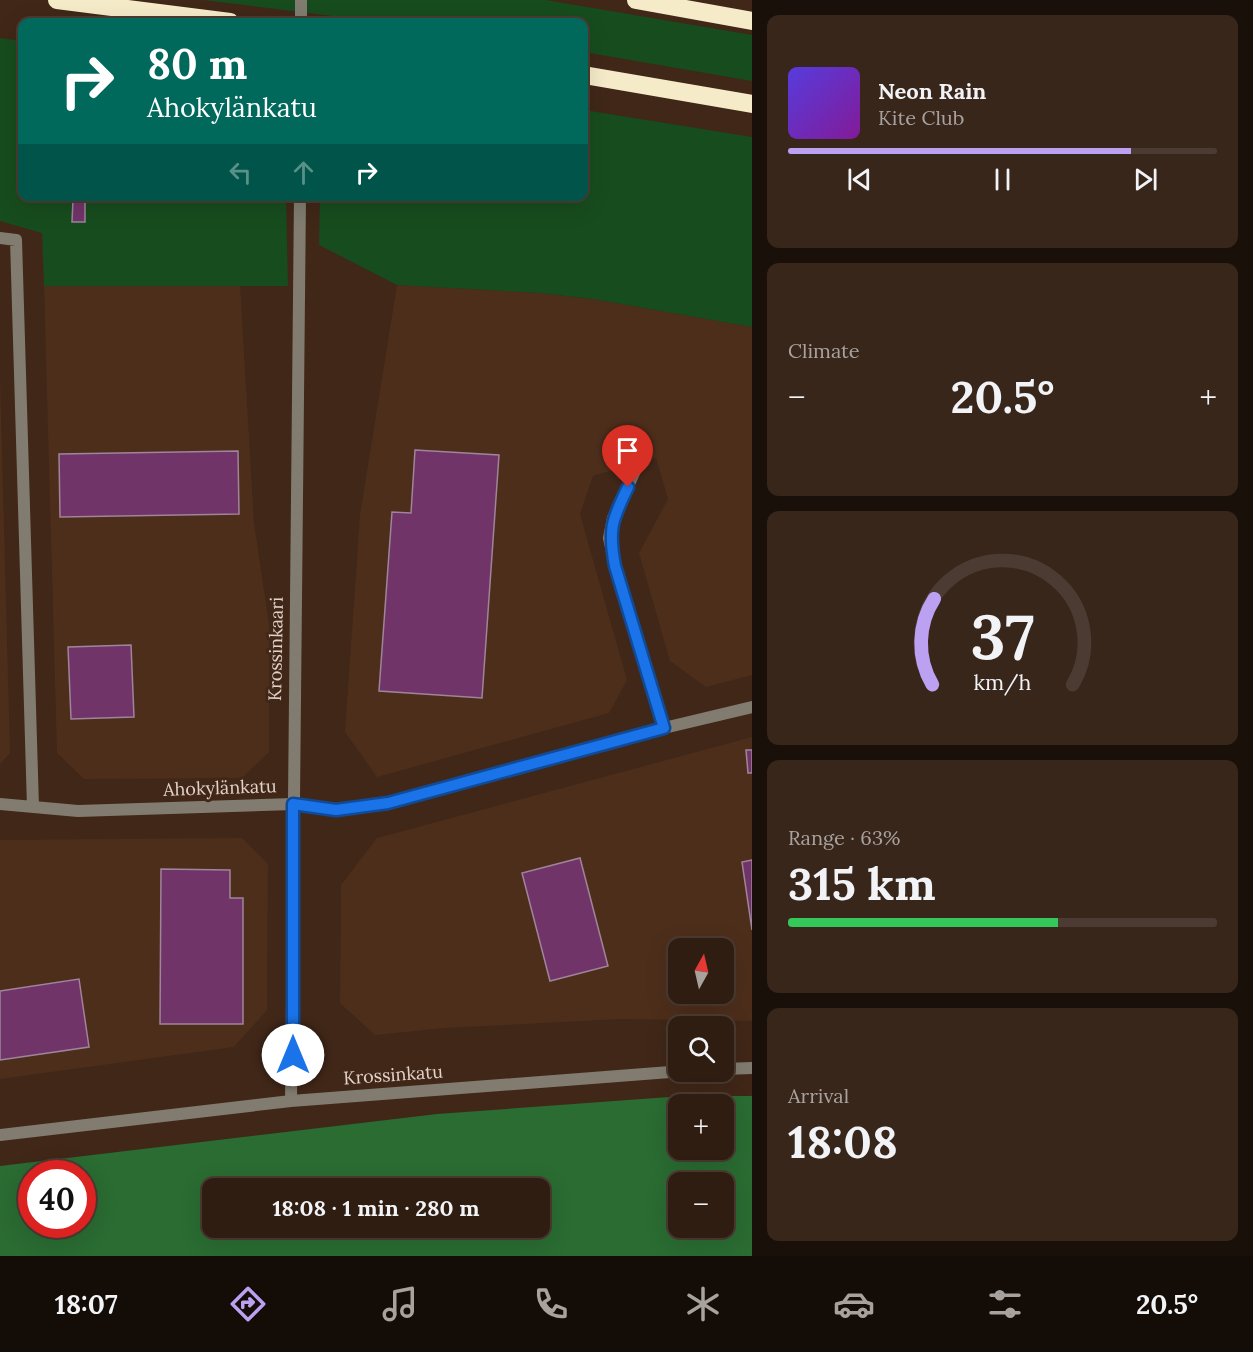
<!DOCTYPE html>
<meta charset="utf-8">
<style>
body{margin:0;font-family:Lora,serif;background:#38261b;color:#f1f3f6;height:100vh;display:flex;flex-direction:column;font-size:22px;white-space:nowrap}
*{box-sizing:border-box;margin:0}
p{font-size:20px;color:#a8a29f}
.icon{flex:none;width:33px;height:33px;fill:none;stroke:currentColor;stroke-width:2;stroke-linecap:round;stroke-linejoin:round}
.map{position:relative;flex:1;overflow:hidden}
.sheet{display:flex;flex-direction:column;gap:15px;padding:15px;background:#1a100a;width:501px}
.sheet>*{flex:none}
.banner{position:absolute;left:18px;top:18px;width:570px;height:183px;border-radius:12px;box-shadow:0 6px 24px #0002,0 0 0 2px #4b3b32;background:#00695c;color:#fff;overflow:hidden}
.needle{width:39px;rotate:8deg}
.controls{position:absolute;left:668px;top:938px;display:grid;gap:12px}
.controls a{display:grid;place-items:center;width:66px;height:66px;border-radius:12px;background:#301d12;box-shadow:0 6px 24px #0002,0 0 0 2px #4b3b32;font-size:30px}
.speed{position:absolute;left:18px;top:1160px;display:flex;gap:12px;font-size:30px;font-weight:700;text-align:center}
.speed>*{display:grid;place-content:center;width:78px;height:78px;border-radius:50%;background:#301d12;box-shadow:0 6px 24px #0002,0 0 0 2px #4b3b32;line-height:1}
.speed .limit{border:9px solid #d22;background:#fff;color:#111}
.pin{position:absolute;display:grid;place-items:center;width:51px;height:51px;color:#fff;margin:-62px -26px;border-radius:50% 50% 50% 0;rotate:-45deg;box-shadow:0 0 6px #0007}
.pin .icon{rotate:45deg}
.me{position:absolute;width:66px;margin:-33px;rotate:0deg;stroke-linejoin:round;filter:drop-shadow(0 0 4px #0008)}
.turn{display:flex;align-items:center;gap:21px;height:126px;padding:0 30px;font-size:27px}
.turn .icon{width:78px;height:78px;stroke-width:2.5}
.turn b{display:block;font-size:42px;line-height:51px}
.lanes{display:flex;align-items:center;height:57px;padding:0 30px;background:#0003;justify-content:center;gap:30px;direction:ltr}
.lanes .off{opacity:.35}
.big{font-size:45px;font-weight:800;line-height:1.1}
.sheet .card{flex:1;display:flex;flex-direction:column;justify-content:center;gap:9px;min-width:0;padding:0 21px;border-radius:12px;background:#38261b}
.sheet .dial{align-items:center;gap:0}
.dial svg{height:156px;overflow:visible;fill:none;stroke:#4b3b32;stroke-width:7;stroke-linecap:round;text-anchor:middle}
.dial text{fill:#f1f3f6;stroke:none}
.song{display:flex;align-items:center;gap:18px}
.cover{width:72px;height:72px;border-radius:9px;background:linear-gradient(135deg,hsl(250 70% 55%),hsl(290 70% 35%))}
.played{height:6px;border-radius:3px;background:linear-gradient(90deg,#bca0f2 80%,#4b3b32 80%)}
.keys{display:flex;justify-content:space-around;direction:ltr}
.heat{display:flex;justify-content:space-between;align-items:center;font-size:33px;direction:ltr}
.charge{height:9px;border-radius:4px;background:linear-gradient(90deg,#34c759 63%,#4b3b32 0)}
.trip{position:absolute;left:202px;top:1178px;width:348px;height:60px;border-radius:12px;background:#301d12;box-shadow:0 6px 24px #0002,0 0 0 2px #4b3b32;font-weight:800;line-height:60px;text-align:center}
.tabs{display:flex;height:96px;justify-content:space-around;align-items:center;background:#130c07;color:#a8a29f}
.tabs .icon{width:42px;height:42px}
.tabs .active{color:#bca0f2}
.tabs b{font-size:27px;color:#f1f3f6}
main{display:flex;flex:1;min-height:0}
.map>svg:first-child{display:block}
.built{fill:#4d2e1b;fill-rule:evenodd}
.green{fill:#174c1e}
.forest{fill:#2a6c32;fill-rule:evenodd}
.building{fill:#703469;stroke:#9f849a;stroke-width:1.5}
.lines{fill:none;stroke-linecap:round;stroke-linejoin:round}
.minor{stroke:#817c6f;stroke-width:12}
.tertiary{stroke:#817c6f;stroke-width:12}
.motorway{stroke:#f5ebc9;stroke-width:18}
.route-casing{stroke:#114b97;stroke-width:15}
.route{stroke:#1a73e8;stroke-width:10}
.labels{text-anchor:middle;stroke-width:6;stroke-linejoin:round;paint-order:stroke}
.street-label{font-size:18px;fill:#e2d1c8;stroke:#402718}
</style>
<main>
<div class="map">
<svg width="752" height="1256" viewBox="0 0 752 1256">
<rect width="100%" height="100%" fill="#402718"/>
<path class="built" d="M 240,284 L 254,523 L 269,624 L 269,752 L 242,778 L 84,779 L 57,753 L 44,286 Z
M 397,285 L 540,293 L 593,299 L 752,327 L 752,675 L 706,687 L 670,661 L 639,553 L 668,499 L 656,458 L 593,476 L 580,514 L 627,680 L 609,713 L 377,777 L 345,732 L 360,515 Z
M 0,377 L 10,753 L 0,764 Z
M 752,737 L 752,1021 L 622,1019 L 444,1028 L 375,1035 L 340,1003 L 341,885 L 377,838 ZM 678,948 L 723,948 L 723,993 L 678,993 Z
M 242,838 L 268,864 L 267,1010 L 234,1047 L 0,1079 L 0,840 Z"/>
<path class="green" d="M 204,0 L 546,0 L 752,35 L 752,81 L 584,52 L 584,22 L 381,22 Z
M 0,38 L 22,41 L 22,196 L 286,197 L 288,286 L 44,286 L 42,233 L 0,221 Z
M 584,110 L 752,137 L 752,327 L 593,299 L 540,293 L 397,285 L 319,245 L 320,197 L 584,196 Z"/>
<path class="forest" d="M 683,1096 L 752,1096 L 752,1256 L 0,1256 L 0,1166 L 437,1114 ZM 678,1104 L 723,1104 L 723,1149 L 678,1149 ZM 32,1173 L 82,1173 L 82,1224 L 32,1224 ZM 678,1182 L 723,1182 L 723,1227 L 678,1227 ZM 213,1188 L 540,1188 L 540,1227 L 213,1227 Z"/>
<path class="building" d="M 73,200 L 85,200 L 85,222 L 72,222 Z
M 415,450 L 499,455 L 482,698 L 379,691 L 392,512 L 411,513 Z
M 238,451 L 239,514 L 60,517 L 59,454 Z
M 131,645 L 134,717 L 71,719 L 68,647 Z
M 746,750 L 752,750 L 752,773 L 748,773 Z
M 580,858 L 608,966 L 550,981 L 522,873 Z
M 752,860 L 752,930 L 742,862 Z
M 161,869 L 230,870 L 230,898 L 243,898 L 243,1024 L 160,1024 Z
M 79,979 L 89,1047 L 0,1060 L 0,991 Z"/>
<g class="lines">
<path class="minor" d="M 0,238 L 16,240 L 33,807
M 635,471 L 613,518 L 609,538 L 615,566 L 664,728
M 0,804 L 78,811 L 293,804 L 336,810 L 388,803 L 664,728 L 752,707"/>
<path class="tertiary" d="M 301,22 L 301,0
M 723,1069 L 752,1068
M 291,1101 L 300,196
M 0,1135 L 291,1101 L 683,1071"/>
<path class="motorway" d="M 57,0 L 230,22
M 636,0 L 752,21
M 584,75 L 752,104"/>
</g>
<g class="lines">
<defs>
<path id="route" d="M 293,1055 L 293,804 L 336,810 L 388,803 L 664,728 L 615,566 C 608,529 612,520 628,487"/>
</defs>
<use href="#route" class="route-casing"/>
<use href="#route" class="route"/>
</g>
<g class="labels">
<g class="street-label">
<text transform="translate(276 649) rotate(-89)" y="6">Krossinkaari</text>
<text transform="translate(220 788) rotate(-2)" y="6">Ahokylänkatu</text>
<text transform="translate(393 1075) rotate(-4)" y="6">Krossinkatu</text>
</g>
</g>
</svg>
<div class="controls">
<a><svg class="needle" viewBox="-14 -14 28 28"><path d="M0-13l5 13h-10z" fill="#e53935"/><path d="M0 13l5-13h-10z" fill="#a8a29f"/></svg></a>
<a><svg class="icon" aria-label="search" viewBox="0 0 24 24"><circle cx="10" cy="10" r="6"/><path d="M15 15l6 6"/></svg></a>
<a>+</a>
<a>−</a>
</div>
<div class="speed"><div class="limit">40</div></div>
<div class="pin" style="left:628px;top:487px;background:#d93025"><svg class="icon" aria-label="arrive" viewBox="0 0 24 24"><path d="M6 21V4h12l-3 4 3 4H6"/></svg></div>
<svg class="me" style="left:293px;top:1055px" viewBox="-20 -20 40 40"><circle r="19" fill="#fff"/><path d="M0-13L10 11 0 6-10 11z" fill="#1a73e8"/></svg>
<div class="trip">18:08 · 1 min · 280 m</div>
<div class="banner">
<div class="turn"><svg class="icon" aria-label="right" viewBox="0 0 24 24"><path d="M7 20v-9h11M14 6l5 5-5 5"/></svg><div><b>80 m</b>Ahokylänkatu</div></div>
<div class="lanes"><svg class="icon off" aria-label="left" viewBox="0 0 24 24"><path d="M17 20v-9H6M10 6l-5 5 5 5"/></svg><svg class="icon off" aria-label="ahead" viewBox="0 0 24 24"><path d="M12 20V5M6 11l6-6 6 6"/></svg><svg class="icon" aria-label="right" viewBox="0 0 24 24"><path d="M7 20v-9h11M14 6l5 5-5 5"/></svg></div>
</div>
</div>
<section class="sheet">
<div class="card">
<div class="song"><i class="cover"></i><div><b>Neon Rain</b><p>Kite Club</p></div></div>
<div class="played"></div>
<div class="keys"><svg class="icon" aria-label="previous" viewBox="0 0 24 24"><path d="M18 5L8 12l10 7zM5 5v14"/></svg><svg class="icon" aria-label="pause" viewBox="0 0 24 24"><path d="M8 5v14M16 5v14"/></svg><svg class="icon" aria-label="next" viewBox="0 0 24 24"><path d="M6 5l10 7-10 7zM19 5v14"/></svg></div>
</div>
<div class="card"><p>Climate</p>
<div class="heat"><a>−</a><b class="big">20.5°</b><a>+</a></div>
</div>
<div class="card dial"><svg viewBox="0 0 100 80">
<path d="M14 69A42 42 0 1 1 86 69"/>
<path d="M14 69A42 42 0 0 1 15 25" stroke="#bca0f2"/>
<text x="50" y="56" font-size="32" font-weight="700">37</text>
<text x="50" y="72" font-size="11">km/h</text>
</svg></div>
<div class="card"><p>Range · 63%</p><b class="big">315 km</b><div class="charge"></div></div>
<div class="card"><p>Arrival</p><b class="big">18:08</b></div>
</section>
</main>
<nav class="tabs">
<b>18:07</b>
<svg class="icon active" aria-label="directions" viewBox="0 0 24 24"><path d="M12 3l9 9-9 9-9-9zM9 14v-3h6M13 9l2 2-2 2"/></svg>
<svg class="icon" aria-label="music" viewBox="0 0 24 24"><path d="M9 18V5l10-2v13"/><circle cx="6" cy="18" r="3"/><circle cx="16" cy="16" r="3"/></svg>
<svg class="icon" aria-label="phone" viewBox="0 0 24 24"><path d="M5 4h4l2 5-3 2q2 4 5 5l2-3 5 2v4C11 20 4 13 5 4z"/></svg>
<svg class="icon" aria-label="climate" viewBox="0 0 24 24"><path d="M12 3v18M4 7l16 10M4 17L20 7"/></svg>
<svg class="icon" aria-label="car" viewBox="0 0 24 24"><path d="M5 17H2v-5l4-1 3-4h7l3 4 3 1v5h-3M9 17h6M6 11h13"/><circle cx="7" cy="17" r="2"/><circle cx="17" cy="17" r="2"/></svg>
<svg class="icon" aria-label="filters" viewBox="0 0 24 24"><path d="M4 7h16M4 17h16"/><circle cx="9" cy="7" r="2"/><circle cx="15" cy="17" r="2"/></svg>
<b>20.5°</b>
</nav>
